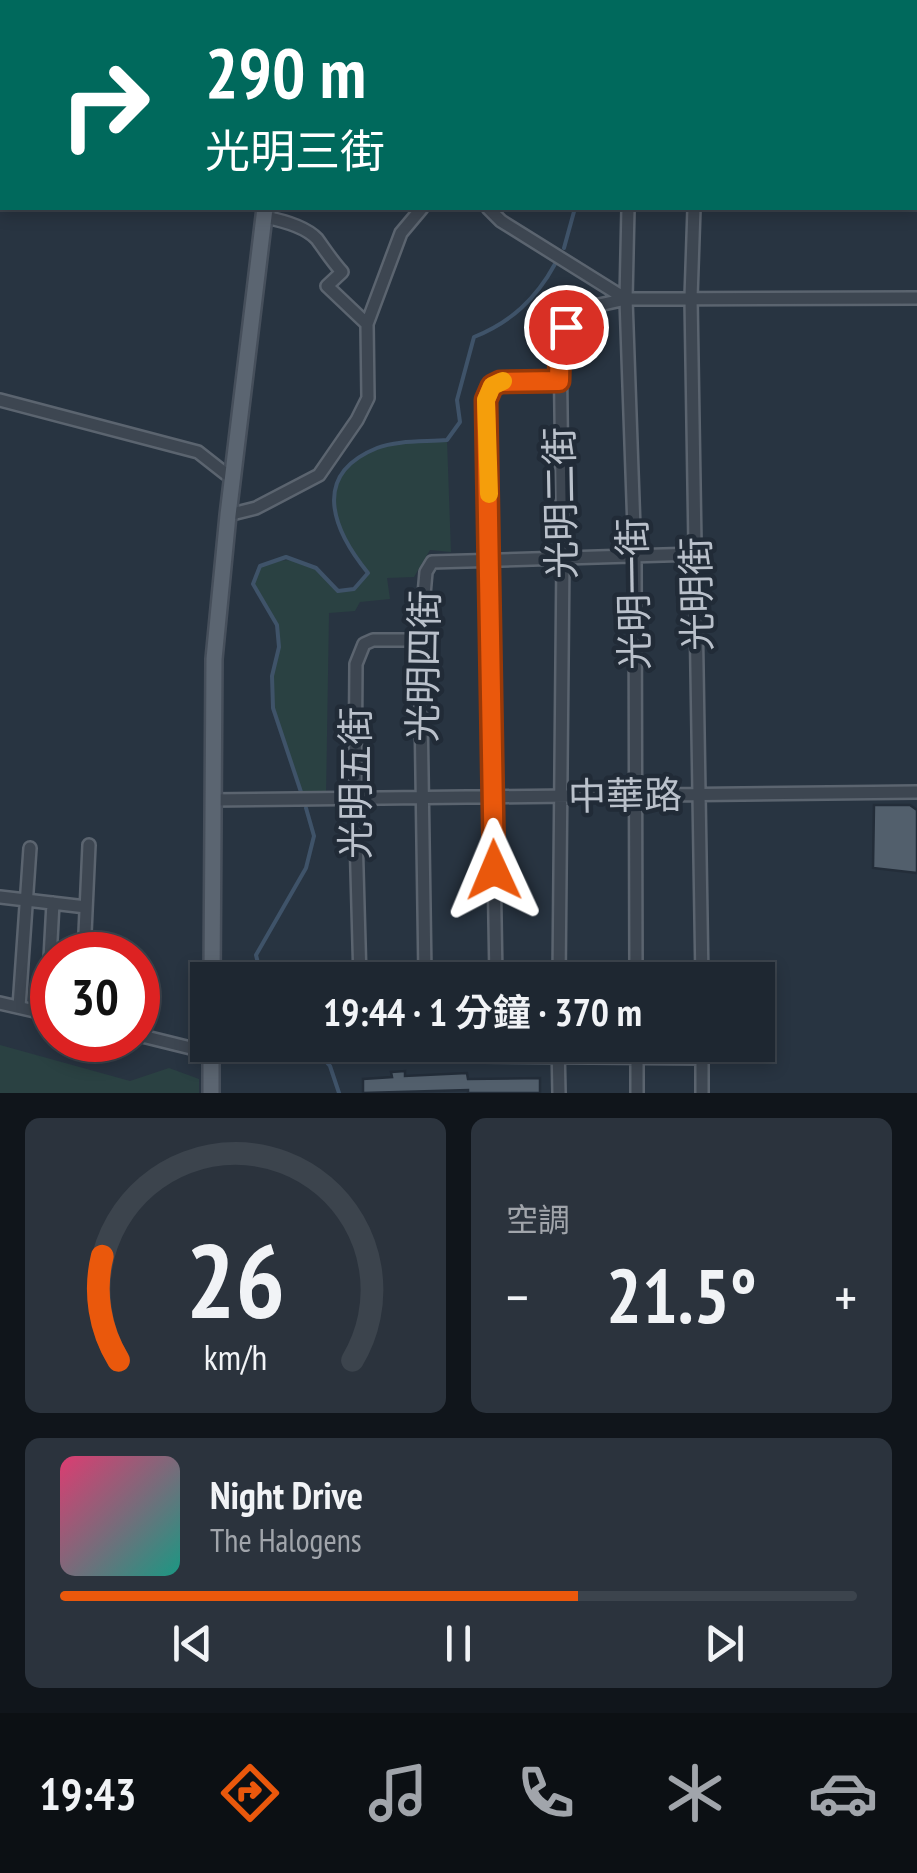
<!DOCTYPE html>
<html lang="zh-TW">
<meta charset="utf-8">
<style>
body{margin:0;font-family:"PT Sans Narrow","Noto Sans TC",sans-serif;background:#2b333d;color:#f1f3f6;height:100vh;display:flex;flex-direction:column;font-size:38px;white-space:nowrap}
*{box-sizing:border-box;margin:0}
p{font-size:32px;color:#a1a5ab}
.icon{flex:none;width:55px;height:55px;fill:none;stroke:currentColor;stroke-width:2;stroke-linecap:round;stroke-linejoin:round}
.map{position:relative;height:1093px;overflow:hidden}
.drawer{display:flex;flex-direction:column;gap:25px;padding:25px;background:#10151b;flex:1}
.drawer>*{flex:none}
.banner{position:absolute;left:0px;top:0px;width:918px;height:210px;box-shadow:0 5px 15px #0003,0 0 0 2px #3c444d;background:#00695c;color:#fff;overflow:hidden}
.speed{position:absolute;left:30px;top:932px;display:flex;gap:20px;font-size:50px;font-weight:700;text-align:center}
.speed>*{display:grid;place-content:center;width:130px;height:130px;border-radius:50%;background:#1e2731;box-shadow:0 5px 15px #0003,0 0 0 2px #3c444d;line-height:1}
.speed .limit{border:15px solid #d22;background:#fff;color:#111}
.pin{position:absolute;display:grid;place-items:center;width:85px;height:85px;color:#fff;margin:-42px;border:5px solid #fff;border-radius:50%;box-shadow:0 2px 10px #0007}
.me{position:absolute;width:110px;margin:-55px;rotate:359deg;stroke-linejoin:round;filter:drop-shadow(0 0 8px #0008)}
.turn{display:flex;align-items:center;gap:35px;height:210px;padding:0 40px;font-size:45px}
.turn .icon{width:130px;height:130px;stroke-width:2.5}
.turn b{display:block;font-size:70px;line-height:85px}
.big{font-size:75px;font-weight:600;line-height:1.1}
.drawer .widget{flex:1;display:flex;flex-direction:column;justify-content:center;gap:15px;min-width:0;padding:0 35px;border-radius:15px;background:#2b333d}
.drawer .dial{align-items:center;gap:0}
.dial svg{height:260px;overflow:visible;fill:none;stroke:#3c444d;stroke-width:7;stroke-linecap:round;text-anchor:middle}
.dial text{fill:#f1f3f6;stroke:none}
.song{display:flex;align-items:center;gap:30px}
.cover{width:120px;height:120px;border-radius:15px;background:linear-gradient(135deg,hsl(340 70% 55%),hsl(170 70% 35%))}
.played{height:10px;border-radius:5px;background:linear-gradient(90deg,#ea580c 65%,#3c444d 65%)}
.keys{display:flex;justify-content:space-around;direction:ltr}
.heat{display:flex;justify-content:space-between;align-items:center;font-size:55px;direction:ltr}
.drawer .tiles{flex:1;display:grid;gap:25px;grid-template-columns:1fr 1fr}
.widget:last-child{grid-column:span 2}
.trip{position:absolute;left:190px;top:962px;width:585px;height:100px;border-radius:0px;background:#1e2731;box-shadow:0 5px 15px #0003,0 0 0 2px #3c444d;font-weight:600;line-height:100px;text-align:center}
.tabs{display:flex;height:160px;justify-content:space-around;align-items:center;background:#0c1014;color:#a1a5ab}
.tabs .icon{width:70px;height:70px}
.tabs .current{color:#ea580c}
.tabs b{font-size:45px;color:#f1f3f6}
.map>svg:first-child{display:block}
.green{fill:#2a4142}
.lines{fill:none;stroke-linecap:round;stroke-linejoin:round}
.stream{stroke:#3f5369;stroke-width:4}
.building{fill:#525f6c;stroke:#232d39;stroke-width:2.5}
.minor-casing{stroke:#5b646f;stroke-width:16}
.major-casing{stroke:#464f5b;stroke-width:20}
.minor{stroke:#3d4651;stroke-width:11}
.major{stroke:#5b6571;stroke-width:15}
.route-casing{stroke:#983908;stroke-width:25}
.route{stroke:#ea580c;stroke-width:18}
.slow{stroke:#f59e0b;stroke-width:18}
.labels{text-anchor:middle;stroke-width:9;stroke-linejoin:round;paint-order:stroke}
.street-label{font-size:38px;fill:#bac1cb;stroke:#212b37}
</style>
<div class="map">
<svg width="917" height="1093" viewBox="0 0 917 1093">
<rect width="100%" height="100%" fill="#283441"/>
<path class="green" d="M 447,440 L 451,552 L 430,550 L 414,577 L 387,578 L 390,599 L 360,602 L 355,611 L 329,613 L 326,797 L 303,797 L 273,708 L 272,677 L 279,646 L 277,625 L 253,584 L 260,566 C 300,553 310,562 338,591 L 354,589 L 368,572 C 332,530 310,474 377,448 C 397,440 426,442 447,440 Z
M 0,1045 L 130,1081 L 169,1068 L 199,1079 L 199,1093 L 0,1093 Z"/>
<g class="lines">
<path class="stream" d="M 695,0 L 695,2
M 564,248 L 575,208
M 302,795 L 273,708 L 272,676 L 279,647 L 277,625 L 253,584 L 260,566 L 286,557 L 316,568 L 338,591 L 354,589 L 368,573 C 333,530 310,475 377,448 C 397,440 426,442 447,440 L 460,422 L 457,400 L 474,337 C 511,322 536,299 555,264
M 262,980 L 256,955 L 306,868 L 314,836 L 306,808
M 311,1045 L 330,1066 L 339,1093"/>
</g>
<path class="building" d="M 874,805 L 910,805 L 917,810 L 917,873 L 873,868 Z
M 405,1071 L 405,1076 L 467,1073 L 468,1079 L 540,1078 L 540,1093 L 468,1093 L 468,1090 L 363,1093 L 363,1079 L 392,1077 L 391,1072 Z"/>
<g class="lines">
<defs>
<path id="minor" d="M 272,0 L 299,2
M 489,0 L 492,2
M 316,2 L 320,0
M 388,2 L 389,0
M 593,2 L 595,0
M 488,208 L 501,221 L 626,299
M 628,208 L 626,299 L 635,558 L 636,980
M 694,208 L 691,298 L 702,980
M 264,217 C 280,220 305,226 317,239 C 325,250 332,261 342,272 L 327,286 L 367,324
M 0,400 L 198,452 L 226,474 L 233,475
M 228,515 L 256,508 L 319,475 L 357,420 L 368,398 L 367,324 L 401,233 L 422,208
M 212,800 L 917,792
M 0,897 L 86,907
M 84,955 L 89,845
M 425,975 L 420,640 L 426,572 L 432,562 L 696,554
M 360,977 L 559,980
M 496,978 L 486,400 L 492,386 L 499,382 L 559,381
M 360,980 L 355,798 L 356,664 L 364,644 L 373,640 L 420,640
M 559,980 L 563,557 L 560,338 L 574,316 L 590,307 L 626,299 L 917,298
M 0,1003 L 52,1015
M 19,1007 L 30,848
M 47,1014 L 53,903
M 138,1035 L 211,1053
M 363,1045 L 375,1055 L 702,1058
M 558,1045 L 559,1093
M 637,1045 L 637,1093
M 702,1045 L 702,1093"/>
<path id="major" d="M 272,0 L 272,2
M 212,980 L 214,659 L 228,515 L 265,208
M 211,1093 L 211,1045"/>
</defs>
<use href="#minor" class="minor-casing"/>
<use href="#major" class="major-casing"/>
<use href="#minor" class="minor"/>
<use href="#major" class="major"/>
</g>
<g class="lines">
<defs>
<path id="route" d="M 494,870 L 486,400 L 492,386 L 500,382 L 559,381 L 560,338 L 566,327"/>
</defs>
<use href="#route" class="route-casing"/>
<use href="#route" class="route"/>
<path class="slow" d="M 489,494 L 486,400 L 492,386 L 503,381"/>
</g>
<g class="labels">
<g class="street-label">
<text transform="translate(561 503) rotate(-91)" y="13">光明二街</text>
<text transform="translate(634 594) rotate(-91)" y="13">光明一街</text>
<text transform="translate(697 594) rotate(-91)" y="13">光明街</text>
<text transform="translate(424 666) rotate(-89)" y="13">光明四街</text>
<text transform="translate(356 783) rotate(-90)" y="13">光明五街</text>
<text transform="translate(625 796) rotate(-1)" y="13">中華路</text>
</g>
</g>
</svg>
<div class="speed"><div class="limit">30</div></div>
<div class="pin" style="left:566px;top:327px;background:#d93025"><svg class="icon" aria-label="arrive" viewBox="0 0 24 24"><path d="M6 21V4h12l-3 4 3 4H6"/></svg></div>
<svg class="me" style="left:494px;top:870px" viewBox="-20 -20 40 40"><path d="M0-17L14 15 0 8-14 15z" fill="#ea580c" stroke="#fff" stroke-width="4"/></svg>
<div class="trip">19:44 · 1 分鐘 · 370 m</div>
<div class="banner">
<div class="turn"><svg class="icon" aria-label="right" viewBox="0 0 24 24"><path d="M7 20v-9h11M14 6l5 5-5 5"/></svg><div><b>290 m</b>光明三街</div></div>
</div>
</div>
<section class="drawer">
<div class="tiles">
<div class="widget dial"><svg viewBox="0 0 100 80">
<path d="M14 69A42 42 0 1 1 86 69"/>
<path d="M14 69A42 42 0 0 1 9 37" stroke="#ea580c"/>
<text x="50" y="56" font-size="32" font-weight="700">26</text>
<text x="50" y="72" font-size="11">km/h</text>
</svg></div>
<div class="widget"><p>空調</p>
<div class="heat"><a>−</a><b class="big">21.5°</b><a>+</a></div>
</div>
<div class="widget">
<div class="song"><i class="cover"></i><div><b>Night Drive</b><p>The Halogens</p></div></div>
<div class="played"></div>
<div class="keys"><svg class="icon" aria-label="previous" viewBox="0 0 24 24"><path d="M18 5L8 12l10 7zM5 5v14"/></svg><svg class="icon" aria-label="pause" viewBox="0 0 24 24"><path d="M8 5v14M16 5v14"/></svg><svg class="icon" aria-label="next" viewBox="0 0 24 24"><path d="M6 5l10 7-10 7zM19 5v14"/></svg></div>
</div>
</div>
</section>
<nav class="tabs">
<b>19:43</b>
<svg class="icon current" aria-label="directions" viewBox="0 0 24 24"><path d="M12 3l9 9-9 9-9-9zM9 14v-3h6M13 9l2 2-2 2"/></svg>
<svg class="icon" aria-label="music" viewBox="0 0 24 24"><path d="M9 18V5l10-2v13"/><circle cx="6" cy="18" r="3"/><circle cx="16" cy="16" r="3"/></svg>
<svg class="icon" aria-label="phone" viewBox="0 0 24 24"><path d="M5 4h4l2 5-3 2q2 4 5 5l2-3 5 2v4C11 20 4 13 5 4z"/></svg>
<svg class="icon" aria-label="climate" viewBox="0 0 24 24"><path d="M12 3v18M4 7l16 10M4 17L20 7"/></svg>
<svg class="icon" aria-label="car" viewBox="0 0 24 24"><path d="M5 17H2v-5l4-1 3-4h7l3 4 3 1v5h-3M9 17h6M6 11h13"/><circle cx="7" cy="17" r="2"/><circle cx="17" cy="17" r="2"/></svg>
</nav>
